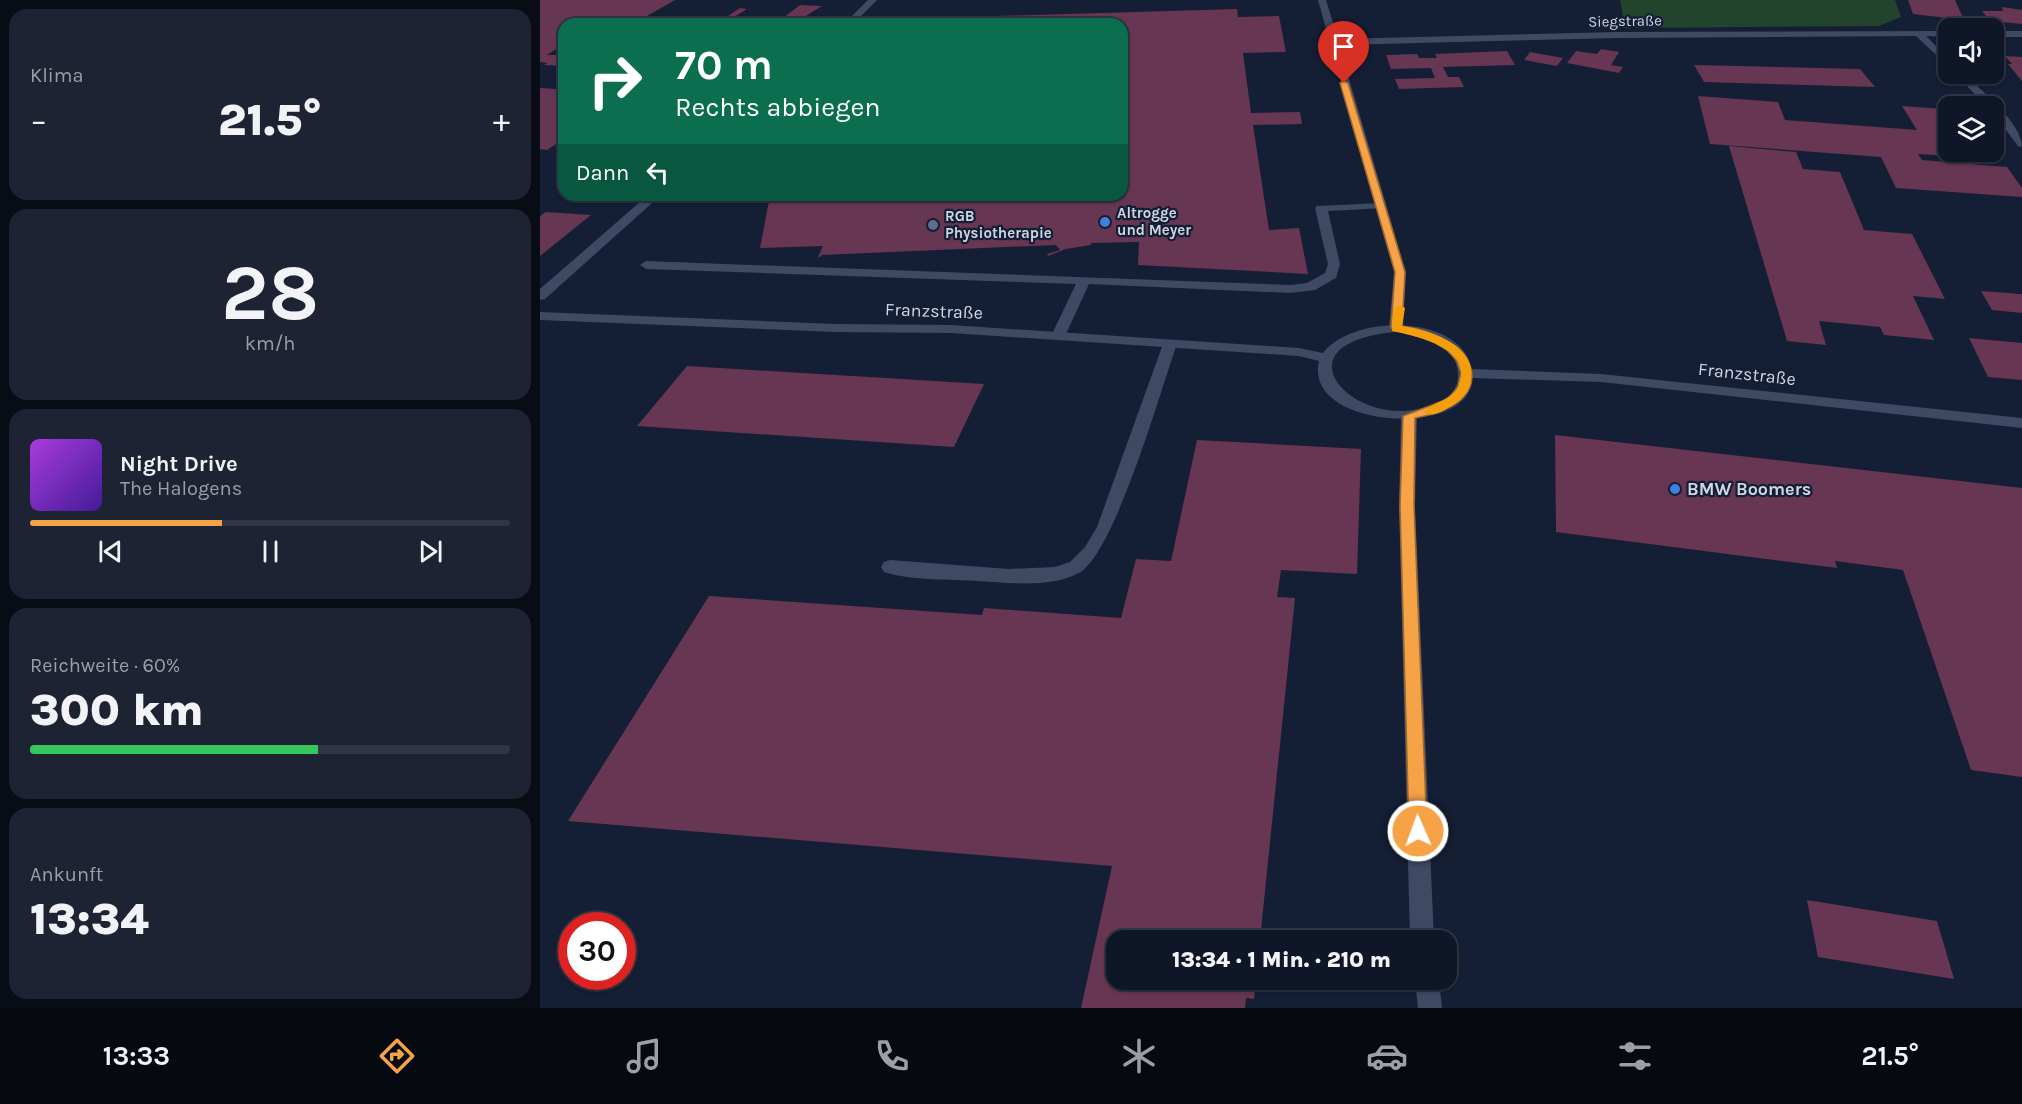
<!DOCTYPE html>
<html lang="de">
<meta charset="utf-8">
<style>
body{margin:0;font-family:Karla,sans-serif;background:#1d2333;color:#f1f3f6;height:100vh;display:flex;flex-direction:column;font-size:22px;white-space:nowrap}
*{box-sizing:border-box;margin:0}
p{font-size:20px;color:#9b9fa7}
.icon{flex:none;width:33px;height:33px;fill:none;stroke:currentColor;stroke-width:2;stroke-linecap:round;stroke-linejoin:round}
.map{position:relative;flex:1;overflow:hidden}
.panel{display:flex;flex-direction:column;gap:9px;padding:9px;background:#080c15;width:540px}
.panel>*{flex:none}
.hud{position:absolute;left:18px;top:18px;width:570px;height:183px;border-radius:18px;box-shadow:0 2px 4px #0004,0 0 0 2px #2f3544;background:#0b6e4f;color:#fff;overflow:hidden}
.buttons{position:absolute;left:1398px;top:18px;display:grid;gap:12px}
.buttons a{display:grid;place-items:center;width:66px;height:66px;border-radius:12px;background:#0f1627;box-shadow:0 2px 4px #0004,0 0 0 2px #2f3544;font-size:30px}
.speed{position:absolute;left:18px;top:912px;display:flex;gap:12px;font-size:30px;font-weight:700;text-align:center}
.speed>*{display:grid;place-content:center;width:78px;height:78px;border-radius:50%;background:#0f1627;box-shadow:0 2px 4px #0004,0 0 0 2px #2f3544;line-height:1}
.speed .limit{border:9px solid #d22;background:#fff;color:#111}
.pin{position:absolute;display:grid;place-items:center;width:51px;height:51px;color:#fff;margin:-62px -26px;border-radius:50% 50% 50% 0;rotate:-45deg;box-shadow:0 0 6px #0007}
.pin .icon{rotate:45deg}
.me{position:absolute;width:66px;margin:-33px;rotate:358deg;stroke-linejoin:round;filter:drop-shadow(0 0 4px #0008)}
.turn{display:flex;align-items:center;gap:21px;height:126px;padding:0 18px;font-size:27px}
.turn .icon{width:78px;height:78px;stroke-width:2.5}
.turn b{display:block;font-size:42px;line-height:51px}
.then{display:flex;align-items:center;height:57px;padding:0 18px;background:#0003;gap:12px;font-size:22px}
.big{font-size:45px;font-weight:800;line-height:1.1}
.panel .tile{flex:1;display:flex;flex-direction:column;justify-content:center;gap:9px;min-width:0;padding:0 21px;border-radius:18px;background:#1d2333}
.panel .dial{align-items:center;gap:0}
.dial b{font-size:78px;line-height:1}
.song{display:flex;align-items:center;gap:18px}
.cover{width:72px;height:72px;border-radius:9px;background:linear-gradient(135deg,hsl(280 70% 55%),hsl(260 70% 35%))}
.played{height:6px;border-radius:3px;background:linear-gradient(90deg,#f6a247 40%,#2f3544 40%)}
.keys{display:flex;justify-content:space-around;direction:ltr}
.heat{display:flex;justify-content:space-between;align-items:center;font-size:33px;direction:ltr}
.charge{height:9px;border-radius:4px;background:linear-gradient(90deg,#34c759 60%,#2f3544 0)}
.trip{position:absolute;left:566px;top:930px;width:351px;height:60px;border-radius:18px;background:#0f1627;box-shadow:0 2px 4px #0004,0 0 0 2px #2f3544;font-weight:800;line-height:60px;text-align:center}
.menu{display:flex;height:96px;justify-content:space-around;align-items:center;background:#060910;color:#9b9fa7}
.menu .icon{width:42px;height:42px}
.menu .selected{color:#f6a247}
.menu b{font-size:27px;color:#f1f3f6}
main{display:flex;flex:1;min-height:0}
.map>svg:first-child{display:block}
.green{fill:#23442c}
.building{fill:#663652}
.lines{fill:none;stroke-linecap:round;stroke-linejoin:round}
.service{fill:#3e4a63;fill-rule:evenodd}
.minor{fill:#3e4a63;fill-rule:evenodd}
.tertiary{fill:#3e4a63;fill-rule:evenodd}
.route{fill:#f6a247;stroke:#a0692e;stroke-width:1.5}
.slow{fill:#f59e0b}
.shop-dot{fill:#3f7fe0;stroke:#141e34;stroke-width:2}
.service-dot{fill:#5c6f8a;stroke:#141e34;stroke-width:2}
.labels{text-anchor:middle;stroke-width:4.5;stroke-linejoin:round;paint-order:stroke}
.far-street-label{font-size:15px;fill:#cfd6e5;stroke:#141e34}
.far-poi-label{font-size:15px;font-weight:bold;fill:#cfd6e5;stroke:#141e34;text-anchor:start}
.street-label{font-size:18px;fill:#cfd6e5;stroke:#141e34}
.poi-label{font-size:18px;font-weight:bold;fill:#cfd6e5;stroke:#141e34;text-anchor:start}
</style>
<main>
<section class="panel">
<div class="tile"><p>Klima</p>
<div class="heat"><a>−</a><b class="big">21.5°</b><a>+</a></div>
</div>
<div class="tile dial"><b>28</b><p>km/h</p></div>
<div class="tile">
<div class="song"><i class="cover"></i><div><b>Night Drive</b><p>The Halogens</p></div></div>
<div class="played"></div>
<div class="keys"><svg class="icon" aria-label="previous" viewBox="0 0 24 24"><path d="M18 5L8 12l10 7zM5 5v14"/></svg><svg class="icon" aria-label="pause" viewBox="0 0 24 24"><path d="M8 5v14M16 5v14"/></svg><svg class="icon" aria-label="next" viewBox="0 0 24 24"><path d="M6 5l10 7-10 7zM19 5v14"/></svg></div>
</div>
<div class="tile"><p>Reichweite · 60%</p><b class="big">300 km</b><div class="charge"></div></div>
<div class="tile"><p>Ankunft</p><b class="big">13:34</b></div>
</section>
<div class="map">
<svg width="1482" height="1008" viewBox="0 0 1482 1008">
<rect width="100%" height="100%" fill="#141e34"/>
<path class="green" d="M 1080,0 L 1355,0 L 1361,17 L 1339,26 L 1085,28 Z"/>
<path class="building" d="M 0,0 L 135,0 L 93,24 L 24,24 L 24,44 L 7,55 L 24,55 L 24,66 L 4,65 L 7,63 L 0,62 Z
M 1368,0 L 1415,0 L 1424,20 L 1373,14 Z
M 260,5 L 282,6 L 253,24 L 230,24 L 237,18 L 243,18 Z
M 1462,7 L 1482,10 L 1482,24 L 1450,21 L 1442,11 L 1463,11 Z
M 200,8 L 207,9 L 183,24 L 176,24 Z
M 697,9 L 698,17 L 739,16 L 746,52 L 703,53 L 711,113 L 760,112 L 762,124 L 713,125 L 729,230 L 759,228 L 768,274 L 598,265 L 599,242 L 551,243 L 551,245 L 526,249 L 508,256 L 507,254 L 520,250 L 516,245 L 282,255 L 280,257 L 278,257 L 283,246 L 220,248 L 229,201 L 276,199 L 279,195 L 582,195 L 582,24 L 384,24 L 387,18 Z
M 1061,49 L 1079,52 L 1071,65 L 1083,67 L 1079,73 L 1027,63 L 1036,51 L 1057,54 Z
M 967,51 L 975,65 L 903,67 L 908,77 L 919,77 L 924,87 L 859,89 L 855,79 L 895,78 L 891,68 L 851,69 L 846,55 L 877,54 L 879,58 L 897,58 L 895,54 Z
M 990,52 L 1023,58 L 1017,66 L 984,60 Z
M 1465,56 L 1482,57 L 1482,81 L 1468,64 L 1472,64 Z
M 1154,65 L 1320,69 L 1335,87 L 1164,82 Z
M 24,83 L 24,139 L 7,150 L 0,149 L 0,88 L 16,89 Z
M 1158,96 L 1238,102 L 1245,120 L 1377,130 L 1362,106 L 1405,109 L 1408,114 L 1408,152 L 1433,152 L 1438,158 L 1378,154 L 1382,160 L 1467,167 L 1482,188 L 1482,197 L 1356,188 L 1341,157 L 1170,144 Z
M 1189,146 L 1256,152 L 1263,169 L 1300,172 L 1324,230 L 1372,234 L 1405,299 L 1373,296 L 1394,340 L 1344,335 L 1340,327 L 1279,321 L 1286,345 L 1247,341 Z
M 6,212 L 51,215 L 0,256 L 0,216 Z
M 1441,291 L 1482,294 L 1482,313 L 1452,310 Z
M 1429,338 L 1482,343 L 1482,380 L 1448,377 Z
M 147,366 L 444,384 L 414,447 L 97,426 Z
M 1015,435 L 1482,488 L 1482,777 L 1431,770 L 1363,570 L 1295,561 L 1297,568 L 1016,532 Z
M 657,440 L 821,449 L 817,574 L 741,570 L 737,597 L 755,598 L 720,940 L 576,940 L 576,980 L 716,980 L 714,999 L 706,998 L 705,1008 L 541,1008 L 572,866 L 28,821 L 169,596 L 442,615 L 444,608 L 581,618 L 596,559 L 631,561 Z
M 1267,900 L 1397,921 L 1414,979 L 1278,957 Z"/>
<g class="lines">
<path class="service" d="M 841,203 L 845,204 L 845,208 L 788,211 L 800,264 L 796,278 L 775,290 L 750,293 L 549,284 L 525,336 L 518,340 L 511,336 L 536,284 L 106,269 L 100,265 L 106,261 L 750,285 L 767,283 L 785,273 L 788,264 L 775,208 L 777,206 Z
M 630,340 L 637,344 C 621,389 575,553 539,573 C 511,588 470,583 439,581 C 409,579 373,581 344,572 L 341,567 L 344,562 L 350,560 L 469,569 L 515,567 L 530,562 L 545,547 L 557,527 L 623,344 Z"/>
<path class="minor" d="M 328,0 L 337,0 L 313,24 L 304,24 Z
M 778,0 L 786,0 L 798,39 L 1077,32 L 1408,31 L 1408,37 L 1386,36 L 1408,58 L 1408,66 L 1376,36 L 1077,38 L 799,45 L 866,272 L 863,328 L 856,332 L 849,328 L 854,272 Z
M 1454,31 L 1482,31 L 1482,37 L 1454,37 Z
M 1415,74 L 1424,74 C 1441,90 1482,123 1482,147 L 1478,146 L 1454,114 L 1454,106 L 1447,106 Z
M 108,195 L 121,195 L 5,299 L 0,300 L 0,289 Z
M 869,411 L 877,416 L 875,506 L 894,940 L 870,940 L 859,506 L 861,416 Z
M 875,980 L 899,980 L 902,1008 L 878,1008 Z"/>
<path class="tertiary" d="M 0,312 L 295,324 L 411,325 L 759,348 L 783,353 C 812,314 921,313 932,369 L 1061,374 L 1482,418 L 1482,428 L 1061,382 L 932,378 C 934,439 762,430 779,361 L 759,356 L 411,333 L 295,332 L 0,320 ZM 856,332 C 881,336 918,344 918,375 C 918,391 908,398 894,404 C 819,437 728,343 856,332 Z"/>
</g>
<path class="route" d="M 804,81 L 808,83 L 865,272 L 862,326 C 939,337 965,401 875,418 L 874,506 L 887,831 L 884,837 L 878,839 L 871,837 L 869,831 L 860,506 L 863,416 L 908,399 L 918,387 L 921,373 L 917,361 L 907,350 L 892,341 L 851,328 L 855,272 L 800,83 Z"/>
<path class="slow" d="M 859,305 L 865,308 L 862,326 C 890,330 938,345 931,381 C 929,394 919,403 908,408 C 901,412 894,416 886,414 L 884,412 C 894,401 911,401 918,387 C 936,348 876,336 852,331 L 854,308 Z"/>
<g class="shop-dot">
<circle cx="565" cy="222" r="6"/>
<circle cx="1135" cy="489" r="6"/>
</g>
<circle class="service-dot" cx="393" cy="225" r="6"/>
<g class="labels">
<g class="far-street-label">
<text transform="translate(1085 21) rotate(-1)" y="5">Siegstraße</text>
</g>
<g class="far-poi-label">
<text x="577" y="218">Altrogge<tspan x="577" dy="17">und Meyer</tspan></text>
<text x="405" y="221">RGB<tspan x="405" dy="17">Physiotherapie</tspan></text>
</g>
<g class="street-label">
<text transform="translate(394 311) rotate(2)" y="6">Franzstraße</text>
<text transform="translate(1207 374) rotate(6)" y="6">Franzstraße</text>
</g>
<g class="poi-label">
<text x="1147" y="495">BMW Boomers</text>
</g>
</g>
</svg>
<div class="buttons">
<a><svg class="icon" aria-label="sound" viewBox="0 0 24 24"><path d="M4 9h4l5-4v14l-5-4H4zM17 9q2 3 0 6"/></svg></a>
<a><svg class="icon" aria-label="layers" viewBox="0 0 24 24"><path d="M12 4l9 5-9 5-9-5zM3 14l9 5 9-5"/></svg></a>
</div>
<div class="speed"><div class="limit">30</div></div>
<div class="pin" style="left:804px;top:83px;background:#d93025"><svg class="icon" aria-label="arrive" viewBox="0 0 24 24"><path d="M6 21V4h12l-3 4 3 4H6"/></svg></div>
<svg class="me" style="left:878px;top:831px" viewBox="-20 -20 40 40"><circle r="17" fill="#f6a247" stroke="#fff" stroke-width="3"/><path d="M0-11L8 9 0 5-8 9z" fill="#fff"/></svg>
<div class="trip">13:34 · 1 Min. · 210 m</div>
<div class="hud">
<div class="turn"><svg class="icon" aria-label="right" viewBox="0 0 24 24"><path d="M7 20v-9h11M14 6l5 5-5 5"/></svg><div><b>70 m</b>Rechts abbiegen</div></div>
<div class="then">Dann<svg class="icon" aria-label="left" viewBox="0 0 24 24"><path d="M17 20v-9H6M10 6l-5 5 5 5"/></svg></div>
</div>
</div>
</main>
<nav class="menu">
<b>13:33</b>
<svg class="icon selected" aria-label="directions" viewBox="0 0 24 24"><path d="M12 3l9 9-9 9-9-9zM9 14v-3h6M13 9l2 2-2 2"/></svg>
<svg class="icon" aria-label="music" viewBox="0 0 24 24"><path d="M9 18V5l10-2v13"/><circle cx="6" cy="18" r="3"/><circle cx="16" cy="16" r="3"/></svg>
<svg class="icon" aria-label="phone" viewBox="0 0 24 24"><path d="M5 4h4l2 5-3 2q2 4 5 5l2-3 5 2v4C11 20 4 13 5 4z"/></svg>
<svg class="icon" aria-label="climate" viewBox="0 0 24 24"><path d="M12 3v18M4 7l16 10M4 17L20 7"/></svg>
<svg class="icon" aria-label="car" viewBox="0 0 24 24"><path d="M5 17H2v-5l4-1 3-4h7l3 4 3 1v5h-3M9 17h6M6 11h13"/><circle cx="7" cy="17" r="2"/><circle cx="17" cy="17" r="2"/></svg>
<svg class="icon" aria-label="filters" viewBox="0 0 24 24"><path d="M4 7h16M4 17h16"/><circle cx="9" cy="7" r="2"/><circle cx="15" cy="17" r="2"/></svg>
<b>21.5°</b>
</nav>
